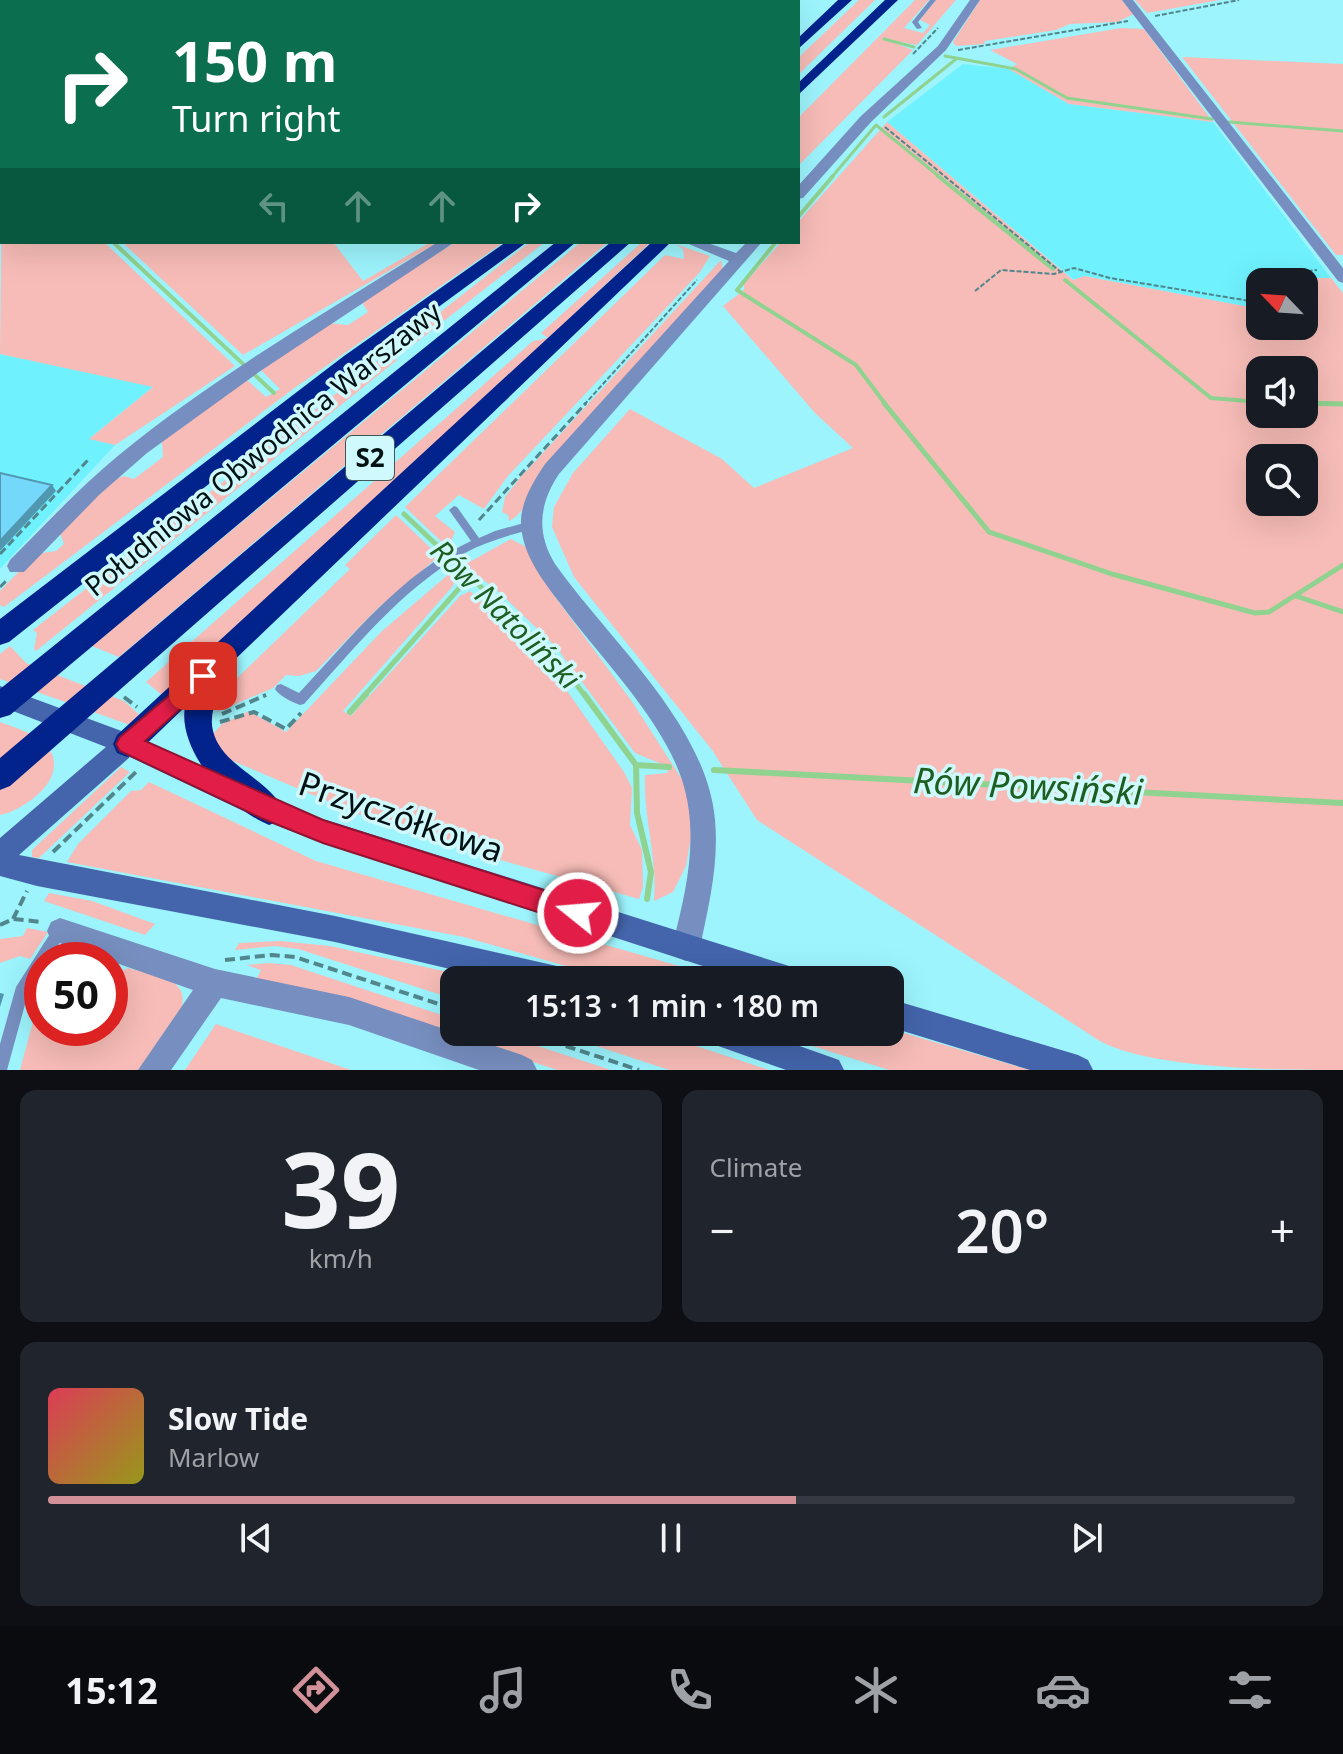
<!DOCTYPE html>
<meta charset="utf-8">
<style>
body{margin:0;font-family:"Noto Sans",sans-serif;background:#20242c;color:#f1f3f6;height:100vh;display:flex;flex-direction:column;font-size:30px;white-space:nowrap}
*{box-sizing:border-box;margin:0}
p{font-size:26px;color:#9ea1a6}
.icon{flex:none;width:44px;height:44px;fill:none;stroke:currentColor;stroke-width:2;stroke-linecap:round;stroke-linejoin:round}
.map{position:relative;height:1070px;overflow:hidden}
.drawer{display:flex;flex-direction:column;gap:20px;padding:20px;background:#0d0f14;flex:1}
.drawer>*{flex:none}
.guide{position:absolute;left:0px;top:0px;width:800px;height:244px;box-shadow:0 8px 32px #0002;background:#0b6e4f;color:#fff;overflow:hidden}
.needle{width:52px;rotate:295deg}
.tools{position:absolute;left:1246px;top:268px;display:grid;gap:16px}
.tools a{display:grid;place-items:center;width:72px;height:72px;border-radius:16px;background:#171b24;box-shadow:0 8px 32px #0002;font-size:40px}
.speed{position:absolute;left:24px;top:942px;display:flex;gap:16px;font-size:40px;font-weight:700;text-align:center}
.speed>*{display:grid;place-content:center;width:104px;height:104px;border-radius:50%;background:#171b24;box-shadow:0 8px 32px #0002;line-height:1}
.speed .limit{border:12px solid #d22;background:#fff;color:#111}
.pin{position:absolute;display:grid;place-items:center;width:68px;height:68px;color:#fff;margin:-34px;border-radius:16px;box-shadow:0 4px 12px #0006}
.me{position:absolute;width:88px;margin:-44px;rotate:287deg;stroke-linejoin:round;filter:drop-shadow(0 0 6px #0008)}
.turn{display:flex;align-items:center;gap:28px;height:168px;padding:0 40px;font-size:36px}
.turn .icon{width:104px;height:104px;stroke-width:2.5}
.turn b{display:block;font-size:56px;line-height:68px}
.lanes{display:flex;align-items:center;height:76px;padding:0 40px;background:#0003;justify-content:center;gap:40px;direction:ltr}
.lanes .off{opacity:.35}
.big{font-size:60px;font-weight:600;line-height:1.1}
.drawer .tile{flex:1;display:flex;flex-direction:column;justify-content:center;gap:12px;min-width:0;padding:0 28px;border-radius:16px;background:#20242c}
.drawer .dial{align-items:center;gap:0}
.dial b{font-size:104px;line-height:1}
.song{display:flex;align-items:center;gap:24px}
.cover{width:96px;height:96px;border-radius:12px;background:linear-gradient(135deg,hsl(350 70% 55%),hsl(60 70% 35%))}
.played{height:8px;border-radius:4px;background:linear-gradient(90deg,#d29098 60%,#363941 60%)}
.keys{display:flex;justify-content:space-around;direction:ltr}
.heat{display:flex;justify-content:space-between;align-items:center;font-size:44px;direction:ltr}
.drawer .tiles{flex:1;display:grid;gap:20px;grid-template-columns:1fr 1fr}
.tile:last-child{grid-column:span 2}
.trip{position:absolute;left:440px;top:966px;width:464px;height:80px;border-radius:16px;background:#171b24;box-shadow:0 8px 32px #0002;font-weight:600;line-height:80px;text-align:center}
.dock{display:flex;height:128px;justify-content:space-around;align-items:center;background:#090b0e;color:#9ea1a6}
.dock .icon{width:56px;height:56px}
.dock .on{color:#d29098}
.dock b{font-size:36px;color:#f1f3f6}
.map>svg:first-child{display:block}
.built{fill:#6ff2fe}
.green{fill:#f7bcb7;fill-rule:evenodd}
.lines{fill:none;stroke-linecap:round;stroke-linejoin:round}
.stream-far3{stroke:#90d28f;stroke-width:3}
.stream-far2{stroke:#90d28f;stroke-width:4}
.stream-far1{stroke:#90d28f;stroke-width:5}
.stream{stroke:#90d28f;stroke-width:6}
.path-far2{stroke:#51868c;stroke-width:2;stroke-dasharray:5 2;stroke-linecap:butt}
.path-far1{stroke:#51868c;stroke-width:3;stroke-dasharray:8 4;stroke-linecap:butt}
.path{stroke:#51868c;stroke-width:4;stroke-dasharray:10 5;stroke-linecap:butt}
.lane{fill:#778fc0;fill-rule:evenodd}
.street{fill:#778fc0;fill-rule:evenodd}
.secondary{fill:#4465ac;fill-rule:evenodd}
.highway{fill:#02238c;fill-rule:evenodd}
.shaded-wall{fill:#5197b0}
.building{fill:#74d8fb;stroke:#5197b0;stroke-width:2}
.route{fill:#e11d48;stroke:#92132f;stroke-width:2}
.labels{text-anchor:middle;stroke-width:7;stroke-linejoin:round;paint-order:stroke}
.shield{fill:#d0f9fd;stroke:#3e5759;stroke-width:2}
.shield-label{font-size:26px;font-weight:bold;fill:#001113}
.street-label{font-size:28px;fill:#001113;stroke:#d0f9fd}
.water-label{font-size:30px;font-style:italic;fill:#1e5f21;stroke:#d0f9fd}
.near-street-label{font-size:34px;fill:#001113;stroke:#d0f9fd}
.near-water-label{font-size:36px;font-style:italic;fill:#1e5f21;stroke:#d0f9fd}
</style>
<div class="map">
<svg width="1343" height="1070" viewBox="0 0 1343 1070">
<rect width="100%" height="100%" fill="#9df4fd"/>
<path class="built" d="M 963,64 L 1009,69 L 1069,104 L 1213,122 L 1331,278 L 1260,282 L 1260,309 L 1085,276 L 1074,280 L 887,122 Z
M 0,354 L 154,386 L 90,438 L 115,445 L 0,569 Z"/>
<path class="green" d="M 370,0 L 770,0 L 369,2 Z
M 859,0 L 875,0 L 798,75 L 798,58 Z
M 915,0 L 929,0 L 904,28 L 923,33 L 930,25 L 920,20 L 936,0 L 956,0 L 917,45 L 884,39 L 913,50 L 798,166 L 798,118 Z
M 980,0 L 1122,0 L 1134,14 L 1117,22 L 1070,24 L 1056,30 L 985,41 L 984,44 L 956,46 L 953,42 Z
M 1135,0 L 1220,0 L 1147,13 Z
M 1121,28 L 1144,29 L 1213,122 L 1069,104 L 1009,69 L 1017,64 L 990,50 Z
M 1182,57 L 1343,64 L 1343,255 L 1336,255 Z
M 887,122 L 1073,280 L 1084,276 L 1260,309 L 1260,326 L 1304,326 L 1304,282 L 1289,282 L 1296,278 L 1331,278 L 1343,293 L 1343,1070 C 1281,1070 1134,1070 1089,1034 L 757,820 L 712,750 L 574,577 L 552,527 L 554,507 L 573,473 L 630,409 L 722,459 L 754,488 L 853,448 L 815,413 L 723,306 L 744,290 L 744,284 L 781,242 L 798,242 L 798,222 ZM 1260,370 L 1304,370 L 1304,414 L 1260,414 ZM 1260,458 L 1304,458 L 1304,502 L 1260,502 Z
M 2,183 L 2,242 L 104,242 L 235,366 L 115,445 L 89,439 L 153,387 L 0,354 Z
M 122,242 L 333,242 L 363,281 L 431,242 L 439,242 L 243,355 Z
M 456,242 L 504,242 L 293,389 L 4,607 L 0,605 L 0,591 L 36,554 L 56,551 L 64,544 L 60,533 L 113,480 L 124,476 L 134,479 L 163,457 L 162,442 L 246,379 L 266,397 L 280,389 L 260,369 L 328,323 L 348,325 L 368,312 L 363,304 L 365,298 Z
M 530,242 L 545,242 L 408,349 L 397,344 L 391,354 L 397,360 L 36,651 L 34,649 L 37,633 L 33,630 Z
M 581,242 L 608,242 L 119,657 L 92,646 Z
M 642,242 L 649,244 L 163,696 L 146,682 L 533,341 L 548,338 L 541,333 Z
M 675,244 L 710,256 L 700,272 L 508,476 L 484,509 L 459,495 L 435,516 L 455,532 L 448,548 L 405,507 L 665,255 L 684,259 L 683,249 Z
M 721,260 L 723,270 L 546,464 C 533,482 529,512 509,521 L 508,515 L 502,512 L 505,497 L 519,479 Z
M 396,515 L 439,556 L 377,609 L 316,671 L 299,676 L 286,675 L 273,688 L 217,712 L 231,684 L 350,569 L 345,565 Z
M 511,539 L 526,547 L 550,590 L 633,703 L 683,781 L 690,806 L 691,837 L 686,866 L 673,892 L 654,901 C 658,858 643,818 645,775 L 667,773 L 669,767 L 635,753 L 556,647 L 499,592 L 464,565 Z
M 450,573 L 455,580 L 453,586 L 343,711 L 351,716 L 460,596 L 470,591 L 539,651 L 624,772 L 632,788 L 630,825 L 642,850 L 643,887 L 639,899 L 429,840 L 358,814 L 226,758 L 211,736 L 222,724 L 249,711 L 286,732 L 381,632 Z
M 10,646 L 26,663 L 124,701 L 142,717 L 130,725 L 0,679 L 0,654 Z
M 0,722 C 16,728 39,734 49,749 C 69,778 25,810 0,815 Z
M 121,767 L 130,772 L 39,858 L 32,857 L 32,850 Z
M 149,782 L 316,861 L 727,980 L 615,980 L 464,937 L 67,862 L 78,844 L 131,791 L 141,790 Z
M 49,893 L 92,901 L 155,924 L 145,935 L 44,901 Z
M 27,928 L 48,932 L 30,959 L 20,956 L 0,963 L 0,939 L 23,936 Z
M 280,941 L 330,946 L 484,980 L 454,980 L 454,999 L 298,949 L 275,946 L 235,950 L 239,943 Z
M 269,963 L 291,965 L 454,1019 L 454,1032 L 495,1032 L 611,1070 L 557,1070 L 324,993 L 256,980 L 261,970 L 246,965 Z
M 128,968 C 142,972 160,975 172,982 C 204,1000 155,1052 142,1070 L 20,1070 L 42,988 L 42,1028 L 110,1028 L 110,976 Z
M 216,1024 L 351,1070 L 185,1070 Z
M 890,1029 L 1030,1070 L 889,1070 L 768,1032 L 890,1032 Z
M 554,1032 L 653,1032 L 769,1070 L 669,1070 Z"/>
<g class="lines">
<path class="stream-far3" d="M 676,0 L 690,2
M 884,39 L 914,47
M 945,56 L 1016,69 L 1067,98 L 1212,119
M 884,117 L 956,59
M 1229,122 L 1343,131
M 831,178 L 876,125 L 941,178"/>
<path class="stream-far2" d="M 938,176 L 1053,269
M 798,217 L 833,176
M 113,242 L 274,393
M 776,242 L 737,290 L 856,365 L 886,405
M 1065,280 L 1211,398 L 1260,402
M 1304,403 L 1343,404"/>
<path class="stream-far1" d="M 884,403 L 989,532 L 1112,574 L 1255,613 L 1269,612 L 1343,565
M 1304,403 L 1343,404
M 404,514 L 559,661 L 585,696
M 1296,596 L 1343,612
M 364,696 L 470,576"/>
<path class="stream" d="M 584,694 L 636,765 L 637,813 L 651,872 L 647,899
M 350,712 L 366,694
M 636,765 L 669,767
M 714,770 L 1343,803"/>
<path class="path-far2" d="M 1155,16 L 1239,0
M 958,50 L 1128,21
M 913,54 L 938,28
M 885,127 L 1062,273
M 1271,282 L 1272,276 L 1317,270
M 975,291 L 1001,270 L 1054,274 L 1074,268 L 1110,278 L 1250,301 L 1260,297
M 584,405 L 697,280"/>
<path class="path-far1" d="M 479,520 L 586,403
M 0,554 L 88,460
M 0,587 L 8,579
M 263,696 L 266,695"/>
<path class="path" d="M 124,697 L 137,707
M 222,714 L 266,695
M 220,722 L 254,712 L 286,729 L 301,713
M 53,852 L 137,771
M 13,919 L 27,891
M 0,925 L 13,919 L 42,922
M 225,960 L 272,955 L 295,957 L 454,1009
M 523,1032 L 639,1070"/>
<path class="lane" d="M 930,0 L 936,0 L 918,22 L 922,28 L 917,29 L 912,22 Z
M 0,176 L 2,176 L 2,180 L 0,180 Z
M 454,506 L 457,507 L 479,538 L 495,531 L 531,521 L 535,522 L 536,525 L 535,528 C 511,535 487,541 465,553 C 401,589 353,650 304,704 L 300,705 C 292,702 279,696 275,689 L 277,685 L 281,684 L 299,693 C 350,639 401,573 471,541 L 449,510 Z
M 60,924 L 65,926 L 67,931 L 49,960 L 42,960 L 42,970 L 29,990 L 7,1070 L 0,1070 L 0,1044 L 16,987 L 55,926 Z"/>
<path class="street" d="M 970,0 L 980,0 L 946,50 L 871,122 L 803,198 L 798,199 L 798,186 L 861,116 L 938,46 Z
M 1122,0 L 1133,0 L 1343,268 L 1343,283 L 1338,281 Z
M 438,242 L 455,242 L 259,372 L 147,453 L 99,495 L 24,572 L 10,572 L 7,566 L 10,560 C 46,524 80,487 119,455 C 218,374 330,310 438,242 Z
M 684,242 L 705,242 L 736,253 L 747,242 L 762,242 L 559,474 C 539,504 536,533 555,564 C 608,639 707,725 715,820 C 719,863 709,905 700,947 L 696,957 L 686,961 L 676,957 L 672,947 C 686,892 700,836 682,780 C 663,722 606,663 569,615 C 550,589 523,560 521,525 C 520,503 533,482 545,464 L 729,261 Z
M 60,918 L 215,969 L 349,997 L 522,1055 L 532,1060 L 537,1070 L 479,1070 L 349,1025 L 221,998 L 171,1070 L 138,1070 L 193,990 L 51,940 L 47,931 L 51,922 Z"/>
<path class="secondary" d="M 0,686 L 135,736 L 275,801 L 323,819 L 789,966 L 799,970 L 803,980 L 746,980 L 323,843 L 260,819 L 130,757 L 19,855 L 335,916 L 557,966 L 567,970 L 571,980 L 497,980 L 335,942 L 37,886 L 0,876 L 0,838 L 106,747 L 0,706 Z
M 890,999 L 1078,1055 L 1088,1060 L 1093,1070 L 1030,1070 L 890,1027 Z
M 703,1032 L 760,1032 L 839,1060 L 844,1070 L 786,1070 L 707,1042 Z"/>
<path class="highway" d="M 838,0 L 852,0 L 798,49 L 798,38 Z
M 885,0 L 898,0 L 798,95 L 798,83 Z
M 506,242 L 527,242 L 358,366 L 9,642 L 0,645 L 0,619 L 344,356 Z
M 556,242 L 576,242 L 10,715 L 0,718 L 0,689 Z
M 611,242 L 631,242 L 10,786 L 0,790 L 0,758 Z
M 652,242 L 671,242 L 224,670 C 226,689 207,706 213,731 C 222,767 270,779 284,811 L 280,821 L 269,825 C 231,810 177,751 185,707 L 137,753 L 127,757 L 117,753 L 113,744 L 117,735 Z"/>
</g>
<path class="shaded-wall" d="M 52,485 L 56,491 L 0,551 L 0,541 Z
M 0,993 L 4,994 L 0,1007 Z"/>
<path class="building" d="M 0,473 L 52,485 L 0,541 Z"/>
<path class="route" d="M 203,667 L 210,670 L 213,676 L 210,682 L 145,741 L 323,820 L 578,901 L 586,905 L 590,913 L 586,922 L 578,925 L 323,843 L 261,818 L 120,751 L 116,744 L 120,737 Z"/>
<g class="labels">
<rect class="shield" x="346" y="436" width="48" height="44" rx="6"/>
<g class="shield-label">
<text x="370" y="467">S2</text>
</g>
<g class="street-label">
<text transform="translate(263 449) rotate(-39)" y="10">Południowa Obwodnica Warszawy</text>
</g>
<g class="water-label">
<text transform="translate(505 615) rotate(45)" y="10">Rów Natoliński</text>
</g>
<g class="near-street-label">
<text transform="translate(401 817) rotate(19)" y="12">Przyczółkowa</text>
</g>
<g class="near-water-label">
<text transform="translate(1028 786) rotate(3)" y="13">Rów Powsiński</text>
</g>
</g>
</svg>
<div class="tools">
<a><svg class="needle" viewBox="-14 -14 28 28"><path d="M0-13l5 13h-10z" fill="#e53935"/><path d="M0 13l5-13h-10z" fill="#9ea1a6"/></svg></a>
<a><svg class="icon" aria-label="sound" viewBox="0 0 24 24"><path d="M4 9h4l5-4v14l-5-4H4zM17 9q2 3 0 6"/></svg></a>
<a><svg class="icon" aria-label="search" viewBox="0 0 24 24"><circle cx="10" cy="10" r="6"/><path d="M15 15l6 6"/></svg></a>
</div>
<div class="speed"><div class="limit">50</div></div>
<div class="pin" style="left:203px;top:676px;background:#d93025"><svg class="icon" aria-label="arrive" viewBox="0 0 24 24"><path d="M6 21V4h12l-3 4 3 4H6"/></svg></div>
<svg class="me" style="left:578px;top:913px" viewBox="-20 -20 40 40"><circle r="17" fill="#e11d48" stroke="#fff" stroke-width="3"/><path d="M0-11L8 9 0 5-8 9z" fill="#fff"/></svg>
<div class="trip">15:13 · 1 min · 180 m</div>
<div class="guide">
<div class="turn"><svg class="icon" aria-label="right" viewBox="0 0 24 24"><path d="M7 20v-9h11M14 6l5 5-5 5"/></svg><div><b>150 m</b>Turn right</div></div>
<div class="lanes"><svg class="icon off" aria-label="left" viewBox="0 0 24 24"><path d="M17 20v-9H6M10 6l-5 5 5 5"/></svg><svg class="icon off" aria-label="ahead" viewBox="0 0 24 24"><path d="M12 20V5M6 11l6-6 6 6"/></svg><svg class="icon off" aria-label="ahead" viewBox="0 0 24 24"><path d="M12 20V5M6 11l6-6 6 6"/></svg><svg class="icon" aria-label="right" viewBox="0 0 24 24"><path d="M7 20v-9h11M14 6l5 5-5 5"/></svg></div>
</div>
</div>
<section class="drawer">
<div class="tiles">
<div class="tile dial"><b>39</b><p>km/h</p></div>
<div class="tile"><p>Climate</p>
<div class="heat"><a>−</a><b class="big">20°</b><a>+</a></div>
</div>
<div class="tile">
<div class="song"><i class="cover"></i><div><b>Slow Tide</b><p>Marlow</p></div></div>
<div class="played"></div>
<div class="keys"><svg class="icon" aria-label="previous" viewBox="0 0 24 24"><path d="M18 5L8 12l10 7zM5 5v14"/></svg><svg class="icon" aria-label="pause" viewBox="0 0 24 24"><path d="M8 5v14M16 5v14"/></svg><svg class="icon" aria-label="next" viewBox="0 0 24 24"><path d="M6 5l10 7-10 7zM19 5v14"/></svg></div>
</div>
</div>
</section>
<nav class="dock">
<b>15:12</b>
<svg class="icon on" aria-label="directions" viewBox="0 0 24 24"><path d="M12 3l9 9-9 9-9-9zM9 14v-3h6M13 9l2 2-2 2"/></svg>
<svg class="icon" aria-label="music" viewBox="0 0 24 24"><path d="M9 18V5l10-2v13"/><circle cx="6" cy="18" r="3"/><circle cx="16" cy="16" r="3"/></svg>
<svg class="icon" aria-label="phone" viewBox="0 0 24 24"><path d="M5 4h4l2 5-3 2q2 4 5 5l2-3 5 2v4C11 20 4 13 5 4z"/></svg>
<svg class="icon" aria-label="climate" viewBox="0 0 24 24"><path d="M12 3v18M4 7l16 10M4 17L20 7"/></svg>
<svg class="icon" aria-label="car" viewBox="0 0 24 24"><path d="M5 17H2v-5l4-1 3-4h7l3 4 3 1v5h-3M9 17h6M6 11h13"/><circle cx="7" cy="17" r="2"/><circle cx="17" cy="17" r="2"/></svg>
<svg class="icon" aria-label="filters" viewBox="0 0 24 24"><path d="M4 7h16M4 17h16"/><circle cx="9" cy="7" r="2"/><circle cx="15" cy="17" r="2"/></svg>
</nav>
